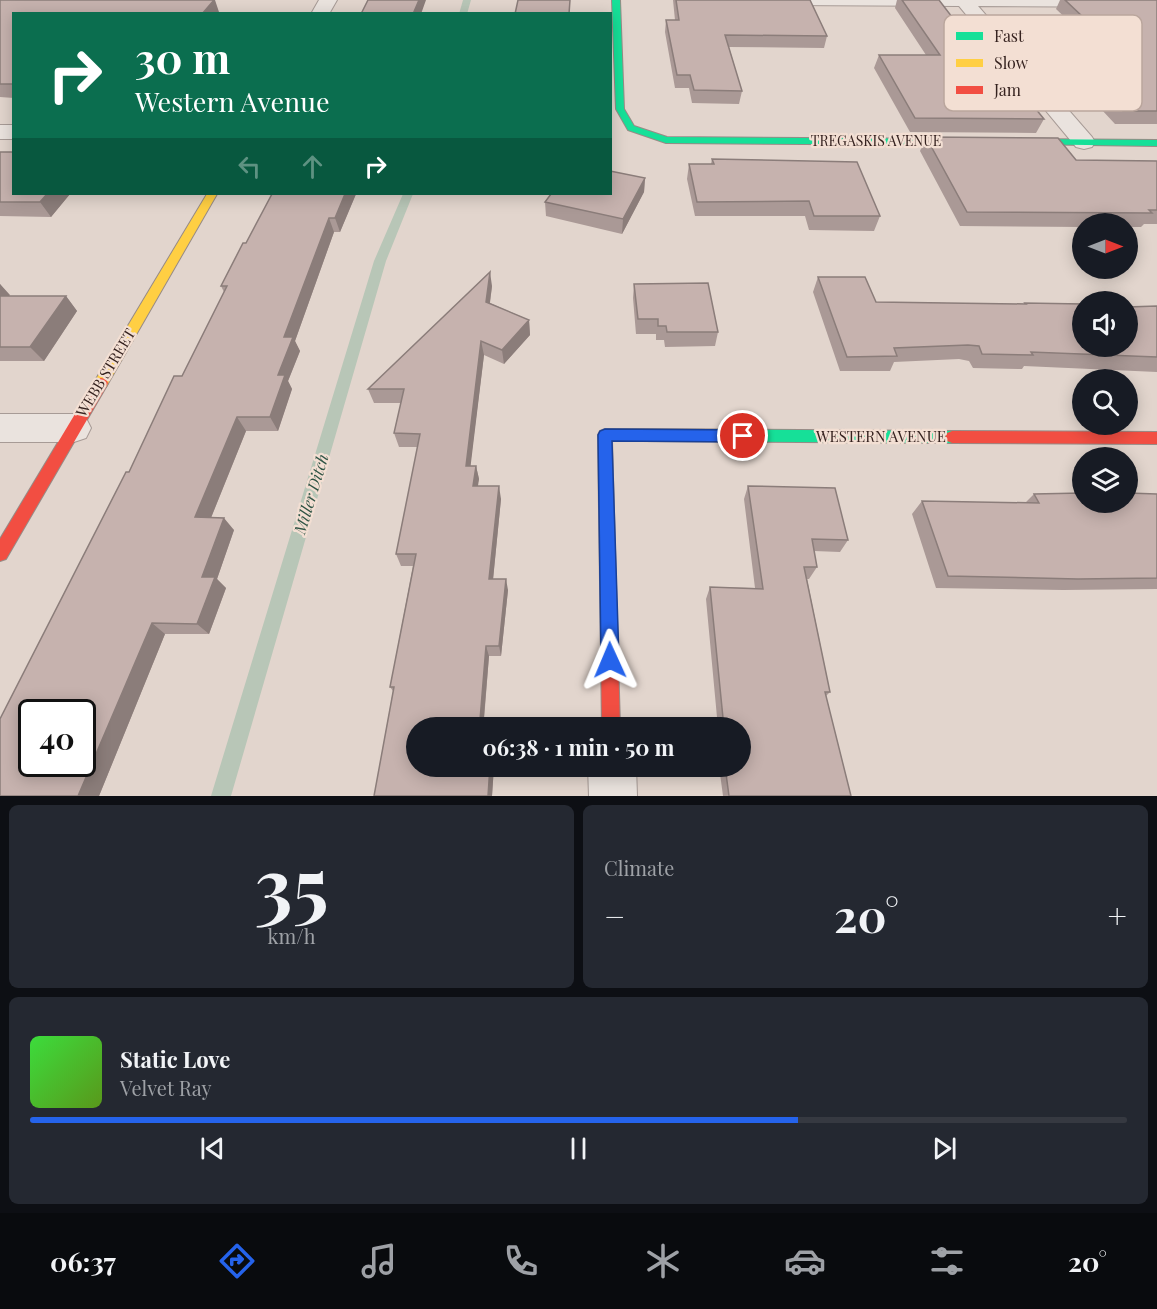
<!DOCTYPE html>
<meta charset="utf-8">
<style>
body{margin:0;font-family:"Playfair Display",serif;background:#242831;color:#f1f3f6;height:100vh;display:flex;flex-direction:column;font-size:22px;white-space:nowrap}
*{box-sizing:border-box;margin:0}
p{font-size:20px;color:#9ea1a6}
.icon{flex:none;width:33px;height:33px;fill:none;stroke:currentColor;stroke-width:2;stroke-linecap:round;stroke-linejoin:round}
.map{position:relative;height:796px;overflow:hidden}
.side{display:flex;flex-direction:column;gap:9px;padding:9px;background:#0d0f14;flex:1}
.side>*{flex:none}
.top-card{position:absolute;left:12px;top:12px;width:600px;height:183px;border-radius:0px;box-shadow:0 3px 15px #0003;background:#0b6e4f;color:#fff;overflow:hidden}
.needle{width:39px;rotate:90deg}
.buttons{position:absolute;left:1072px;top:213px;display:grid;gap:12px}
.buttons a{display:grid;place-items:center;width:66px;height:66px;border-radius:50%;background:#171b24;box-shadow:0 3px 15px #0003;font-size:30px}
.speed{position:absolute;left:18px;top:699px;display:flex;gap:12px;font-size:30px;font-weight:700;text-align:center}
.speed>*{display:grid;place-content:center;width:78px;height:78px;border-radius:50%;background:#171b24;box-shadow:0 3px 15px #0003;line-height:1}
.speed .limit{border:3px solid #111;border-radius:9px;background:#fff;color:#111}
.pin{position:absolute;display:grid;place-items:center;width:51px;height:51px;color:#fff;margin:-26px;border:3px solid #fff;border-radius:50%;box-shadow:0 2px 6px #0007}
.me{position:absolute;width:66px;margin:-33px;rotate:359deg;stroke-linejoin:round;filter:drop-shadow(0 0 4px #0008)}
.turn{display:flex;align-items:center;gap:21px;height:126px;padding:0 24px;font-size:27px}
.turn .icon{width:78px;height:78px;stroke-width:2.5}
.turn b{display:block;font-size:42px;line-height:51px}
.lanes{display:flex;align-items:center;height:57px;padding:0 24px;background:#0003;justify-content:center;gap:30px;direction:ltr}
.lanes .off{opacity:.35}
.big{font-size:45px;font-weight:700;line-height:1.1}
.side .widget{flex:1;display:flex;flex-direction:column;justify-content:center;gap:9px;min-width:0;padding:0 21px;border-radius:9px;background:#242831}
.side .dial{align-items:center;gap:0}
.dial b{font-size:78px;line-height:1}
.song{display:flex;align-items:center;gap:18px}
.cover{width:72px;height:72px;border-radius:9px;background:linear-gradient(135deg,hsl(120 70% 55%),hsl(90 70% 35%))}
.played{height:6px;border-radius:3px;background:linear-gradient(90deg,#2563eb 70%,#363941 70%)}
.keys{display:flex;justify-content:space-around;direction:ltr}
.heat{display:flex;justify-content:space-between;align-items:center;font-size:33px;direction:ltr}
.side .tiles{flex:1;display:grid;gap:9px;grid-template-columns:1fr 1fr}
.widget:last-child{grid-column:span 2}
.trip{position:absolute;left:406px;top:717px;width:345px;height:60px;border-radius:30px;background:#171b24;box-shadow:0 3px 15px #0003;font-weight:700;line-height:60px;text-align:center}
.menu{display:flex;height:96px;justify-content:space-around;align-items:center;background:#090b0e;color:#9ea1a6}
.menu .icon{width:42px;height:42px}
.menu .active{color:#2563eb}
.menu b{font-size:27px;color:#f1f3f6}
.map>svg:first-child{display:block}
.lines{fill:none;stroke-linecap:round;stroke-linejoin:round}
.stream{fill:#b8c6b7;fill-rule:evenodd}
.street-casing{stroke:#a79b96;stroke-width:2}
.fast-casing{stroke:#978b86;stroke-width:2}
.slow-casing{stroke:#978b86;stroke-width:2}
.jam-casing{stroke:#978b86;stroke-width:2}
.street{fill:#eae3de;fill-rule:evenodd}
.fast{fill:#16e098;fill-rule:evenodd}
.slow{fill:#ffcf43;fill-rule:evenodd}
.jam{fill:#f24e42;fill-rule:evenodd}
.wall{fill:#aa9996}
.shaded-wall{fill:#8b7d7a}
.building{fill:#c6b2ae;stroke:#8b7d7a;stroke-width:1.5;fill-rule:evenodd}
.route{fill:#2563eb;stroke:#184099;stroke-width:1.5}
.labels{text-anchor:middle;stroke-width:4.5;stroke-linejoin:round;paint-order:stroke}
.far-street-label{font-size:14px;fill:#35221f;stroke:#f3dfd3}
.street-label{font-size:15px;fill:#35221f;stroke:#f3dfd3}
.water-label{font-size:16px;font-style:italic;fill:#2f5445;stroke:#f3dfd3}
.key{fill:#f3dfd3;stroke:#baa69d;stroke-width:1.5}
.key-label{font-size:16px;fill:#35221f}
</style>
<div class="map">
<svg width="1157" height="796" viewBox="0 0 1157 796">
<rect width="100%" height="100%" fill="#e2d5cd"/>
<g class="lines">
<path class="stream" d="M 463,0 L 471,0 L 467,14 L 459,14 Z
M 403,194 L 413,194 L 386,261 L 231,796 L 211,796 L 374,261 Z"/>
<defs>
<path id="street" d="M 319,0 L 337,0 L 329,14 L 311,14 Z
M 777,0 L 1157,0 L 1157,7 L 978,6 L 1092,137 L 1095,142 L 1092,147 L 1084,149 L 1076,147 L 959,6 L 786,5 L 780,4 Z
M 0,125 L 14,125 L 14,139 L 0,139 Z
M 0,414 L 74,414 L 86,418 L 91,428 L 86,438 L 74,442 L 0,442 Z
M 588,766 L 636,766 L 637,796 L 589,796 Z"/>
<path id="fast" d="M 612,0 L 620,0 L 624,109 L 634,126 L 667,137 L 969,139 L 974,142 L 969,145 L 666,143 L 628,130 L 616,109 Z
M 1018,139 L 1157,140 L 1157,146 L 1015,144 L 1013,142 Z
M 639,429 L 952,431 L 957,433 L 959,437 L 957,441 L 952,443 L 639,441 L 634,439 L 632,435 L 634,431 Z"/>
<path id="slow" d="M 207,194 L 217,194 L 106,387 L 96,387 L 94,383 L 96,379 Z"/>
<path id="jam" d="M 101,378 L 106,379 L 108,383 L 106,387 L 6,559 L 0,561 L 0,539 L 96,379 Z
M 605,429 L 639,429 L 644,431 L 646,435 L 644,439 L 612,441 L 620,728 L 602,728 L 598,435 L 600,431 Z
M 952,431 L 1157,432 L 1157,444 L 952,443 L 947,441 L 945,437 L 947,433 Z"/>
</defs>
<use href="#street" class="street-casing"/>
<use href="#fast" class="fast-casing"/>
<use href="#slow" class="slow-casing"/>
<use href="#jam" class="jam-casing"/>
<use href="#street" class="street"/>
<use href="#fast" class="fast"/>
<use href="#slow" class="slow"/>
<use href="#jam" class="jam"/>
</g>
<path class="wall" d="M 0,0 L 219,12 L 218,14 L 14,14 L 14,98 L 0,97 Z
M 673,0 L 810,0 L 827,36 L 824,48 L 729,47 L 742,91 L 739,104 L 692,103 L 689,88 L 675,88 L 665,32 L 666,20 L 675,20 Z
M 897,0 L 939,0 L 975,47 L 1044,119 L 1036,133 L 910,132 L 874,68 L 879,55 L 926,55 L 895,8 Z
M 1060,0 L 1157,0 L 1157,124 L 1115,124 L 1074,80 L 1081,68 L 1118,68 L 1056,9 Z
M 926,137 L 1076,160 L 1157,161 L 1157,224 L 1144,224 L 1141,227 L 1128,227 L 1128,224 L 1083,224 L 1083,227 L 960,226 L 920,151 Z
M 0,152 L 14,194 L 70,194 L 51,217 L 0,216 Z
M 712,159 L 880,216 L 874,231 L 809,230 L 805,216 L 695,216 L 687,179 L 689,164 L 711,164 Z
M 645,178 L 644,192 L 622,234 L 546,216 L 545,202 Z
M 356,194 L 340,232 L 334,232 L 295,341 L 300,351 L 288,381 L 292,389 L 278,431 L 246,431 L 211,518 L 234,530 L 217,579 L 226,588 L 209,634 L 165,634 L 99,796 L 0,796 L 129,472 L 182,376 L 224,292 L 221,286 L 246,243 Z
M 818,277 L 876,302 L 1024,304 L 1025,303 L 1083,346 L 1157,306 L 1157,372 L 1024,366 L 1022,369 L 973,368 L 969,361 L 959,359 L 894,362 L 890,371 L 840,371 L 813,292 Z
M 0,284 L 9,296 L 66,296 L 77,311 L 44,361 L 0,361 Z
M 634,284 L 718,332 L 715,346 L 665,347 L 664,340 L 656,340 L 656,334 L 636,334 L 633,298 Z
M 492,286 L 490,303 L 529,320 L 530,335 L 504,364 L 484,355 L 470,466 L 476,466 L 479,479 L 477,486 L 501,499 L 493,579 L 508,590 L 501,656 L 489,656 L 484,720 L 494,720 L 497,728 L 417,728 L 494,766 L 492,796 L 374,796 L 393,691 L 390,687 L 413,566 L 401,566 L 396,554 L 418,447 L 399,447 L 394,433 L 401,403 L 374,403 L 368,389 Z
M 748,486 L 848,540 L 840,552 L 814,551 L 817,567 L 809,579 L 807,579 L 830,692 L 826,696 L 851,796 L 723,796 L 719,766 L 741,766 L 741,728 L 718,728 L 706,599 L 710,587 L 755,588 L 744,499 Z
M 1034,494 L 1157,494 L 1157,589 L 1063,590 L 936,588 L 912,514 L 922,501 L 1025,503 Z"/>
<path class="shaded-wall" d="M 214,0 L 215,0 L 219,12 L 218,14 L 202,14 Z
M 419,0 L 426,0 L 421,14 L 413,14 Z
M 645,178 L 644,192 L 622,234 L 623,219 Z
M 47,194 L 70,194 L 51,217 L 40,202 Z
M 345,194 L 356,194 L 340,232 L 335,218 Z
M 329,218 L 334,232 L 295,341 L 300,351 L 288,381 L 292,389 L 278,431 L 270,417 L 284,337 Z
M 490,272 L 492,286 L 488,316 L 486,302 Z
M 0,284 L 10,295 L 0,308 Z
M 66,296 L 77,311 L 44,361 L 30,347 Z
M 529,320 L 530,335 L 504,364 L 502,350 Z
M 481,341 L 484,355 L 469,479 L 466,466 Z
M 237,417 L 246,431 L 206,530 L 195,517 Z
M 476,466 L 479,479 L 476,499 L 473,486 Z
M 499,486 L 501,499 L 492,590 L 489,579 Z
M 224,518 L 234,530 L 217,579 L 226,588 L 209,634 L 197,624 L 202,577 Z
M 506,579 L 508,590 L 501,656 L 499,646 Z
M 152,623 L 165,634 L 99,796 L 78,796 Z
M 486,646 L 489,656 L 483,728 L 480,720 Z
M 490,766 L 494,766 L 492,796 L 488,796 Z"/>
<path class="building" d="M 0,0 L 214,0 L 202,14 L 14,14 L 14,84 L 0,84 Z
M 368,0 L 419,0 L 413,14 L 361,14 Z
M 518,0 L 570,0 L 569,14 L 515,14 Z
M 676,0 L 810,0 L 827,36 L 725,35 L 742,91 L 694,90 L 690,75 L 677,75 L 666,20 L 679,20 Z
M 902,0 L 939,0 L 975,47 L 985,47 L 1044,119 L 915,118 L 879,55 L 940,55 Z
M 1065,0 L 1157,0 L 1157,111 L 1123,111 L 1081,68 L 1138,69 Z
M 926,137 L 1058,138 L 1076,160 L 1157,161 L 1157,210 L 1149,210 L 1152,213 L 967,212 Z
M 0,152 L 14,152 L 14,194 L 47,194 L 40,202 L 0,202 Z
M 712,159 L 857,162 L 880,216 L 814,216 L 809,201 L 697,202 L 689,164 L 714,164 Z
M 610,171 L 645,178 L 623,219 L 545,202 L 551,194 L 610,194 Z
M 272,194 L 345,194 L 335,218 L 329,218 L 284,337 L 293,337 L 278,375 L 285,375 L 270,417 L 237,417 L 195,517 L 224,518 L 202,577 L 215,577 L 197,624 L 152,623 L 78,796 L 0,796 L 0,719 L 126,472 L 129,472 L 174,376 L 182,376 L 227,286 L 221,286 L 243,243 L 246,243 ZM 32,712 L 82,712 L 82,764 L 32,764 Z
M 490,272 L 486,302 L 529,320 L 502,350 L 481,341 L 466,466 L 476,466 L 473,486 L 499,486 L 489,579 L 506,579 L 499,646 L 486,646 L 480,720 L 494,720 L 494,728 L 417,728 L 417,766 L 490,766 L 488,796 L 374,796 L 394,687 L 390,687 L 416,554 L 396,554 L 420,434 L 394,433 L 404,389 L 368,389 Z
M 818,277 L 865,277 L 876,302 L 1026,304 L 1025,303 L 1083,304 L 1083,346 L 1128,346 L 1128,307 L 1157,306 L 1157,357 L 1031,352 L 1033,355 L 982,354 L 979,346 L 968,345 L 894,348 L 897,356 L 847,357 Z
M 708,283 L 718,332 L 667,332 L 666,326 L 658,326 L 658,319 L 638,319 L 634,284 Z
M 0,296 L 66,296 L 30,347 L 0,347 Z
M 748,486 L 835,488 L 848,540 L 812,539 L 817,567 L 804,567 L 830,692 L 825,692 L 851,796 L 729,796 L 725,766 L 741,766 L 741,728 L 724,728 L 710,587 L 763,589 Z
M 1083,493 L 1083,502 L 1128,502 L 1128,493 L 1157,494 L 1157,578 L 1078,579 L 948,576 L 922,501 L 1039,503 L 1034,494 Z"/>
<path class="route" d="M 605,429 L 743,430 L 748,432 L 750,436 L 748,440 L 743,442 L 612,441 L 619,660 L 616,666 L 610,669 L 603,666 L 601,660 L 598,435 L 600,431 Z"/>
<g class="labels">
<g class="far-street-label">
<text x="876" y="146">TREGASKIS AVENUE</text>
</g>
<g class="street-label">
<text transform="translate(106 373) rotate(-59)" y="5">WEBB STREET</text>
<text x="881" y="442">WESTERN AVENUE</text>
</g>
<g class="water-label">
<text transform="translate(311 494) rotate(-73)" y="6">Miller Ditch</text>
</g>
</g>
<rect x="944" y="15" width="198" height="96" rx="9" class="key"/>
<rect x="956" y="32" width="27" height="8" fill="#16e098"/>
<rect x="956" y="59" width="27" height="8" fill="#ffcf43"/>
<rect x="956" y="86" width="27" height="8" fill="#f24e42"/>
<g class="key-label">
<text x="994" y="42">Fast</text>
<text x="994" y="69">Slow</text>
<text x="994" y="96">Jam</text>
</g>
</svg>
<div class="buttons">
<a><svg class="needle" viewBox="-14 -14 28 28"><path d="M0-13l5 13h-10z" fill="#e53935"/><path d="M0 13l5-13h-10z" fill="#9ea1a6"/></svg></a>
<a><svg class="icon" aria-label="sound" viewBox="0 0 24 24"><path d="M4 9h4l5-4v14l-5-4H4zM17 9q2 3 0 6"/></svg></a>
<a><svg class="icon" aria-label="search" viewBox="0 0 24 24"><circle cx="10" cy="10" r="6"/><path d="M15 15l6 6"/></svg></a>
<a><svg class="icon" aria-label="layers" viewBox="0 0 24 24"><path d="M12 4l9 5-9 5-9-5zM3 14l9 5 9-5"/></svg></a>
</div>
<div class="speed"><div class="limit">40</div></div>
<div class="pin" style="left:743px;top:436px;background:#d93025"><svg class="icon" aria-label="arrive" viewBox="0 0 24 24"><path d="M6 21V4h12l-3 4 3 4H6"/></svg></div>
<svg class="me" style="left:610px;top:660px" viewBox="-20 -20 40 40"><path d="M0-17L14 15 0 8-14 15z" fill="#2563eb" stroke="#fff" stroke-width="4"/></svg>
<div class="trip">06:38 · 1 min · 50 m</div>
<div class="top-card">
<div class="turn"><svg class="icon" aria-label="right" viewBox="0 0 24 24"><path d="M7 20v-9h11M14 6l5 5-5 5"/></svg><div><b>30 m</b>Western Avenue</div></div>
<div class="lanes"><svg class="icon off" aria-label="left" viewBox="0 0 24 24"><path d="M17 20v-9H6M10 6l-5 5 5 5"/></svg><svg class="icon off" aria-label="ahead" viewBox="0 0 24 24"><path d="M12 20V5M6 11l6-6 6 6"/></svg><svg class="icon" aria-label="right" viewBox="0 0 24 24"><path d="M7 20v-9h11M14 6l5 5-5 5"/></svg></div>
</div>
</div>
<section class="side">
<div class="tiles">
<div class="widget dial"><b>35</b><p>km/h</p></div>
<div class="widget"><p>Climate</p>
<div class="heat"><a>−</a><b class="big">20°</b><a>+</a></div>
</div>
<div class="widget">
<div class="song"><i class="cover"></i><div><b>Static Love</b><p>Velvet Ray</p></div></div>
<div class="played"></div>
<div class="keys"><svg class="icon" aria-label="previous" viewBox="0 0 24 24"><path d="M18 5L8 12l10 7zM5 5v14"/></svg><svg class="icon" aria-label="pause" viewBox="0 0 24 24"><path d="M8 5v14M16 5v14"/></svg><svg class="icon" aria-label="next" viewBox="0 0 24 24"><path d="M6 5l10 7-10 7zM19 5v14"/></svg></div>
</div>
</div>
</section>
<nav class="menu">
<b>06:37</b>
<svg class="icon active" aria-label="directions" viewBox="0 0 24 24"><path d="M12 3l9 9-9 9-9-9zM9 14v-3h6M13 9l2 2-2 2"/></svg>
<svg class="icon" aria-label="music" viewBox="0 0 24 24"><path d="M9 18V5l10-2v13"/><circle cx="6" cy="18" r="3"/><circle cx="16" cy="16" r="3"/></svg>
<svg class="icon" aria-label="phone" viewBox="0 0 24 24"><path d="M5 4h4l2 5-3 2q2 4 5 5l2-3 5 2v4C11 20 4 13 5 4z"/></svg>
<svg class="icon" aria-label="climate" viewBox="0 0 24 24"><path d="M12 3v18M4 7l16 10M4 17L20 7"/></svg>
<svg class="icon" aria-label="car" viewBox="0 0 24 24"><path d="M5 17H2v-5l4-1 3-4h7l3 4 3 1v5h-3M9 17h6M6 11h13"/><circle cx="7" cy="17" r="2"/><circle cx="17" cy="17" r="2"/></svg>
<svg class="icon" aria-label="filters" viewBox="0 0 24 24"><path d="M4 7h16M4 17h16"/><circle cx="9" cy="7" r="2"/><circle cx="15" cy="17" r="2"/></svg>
<b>20°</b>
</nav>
